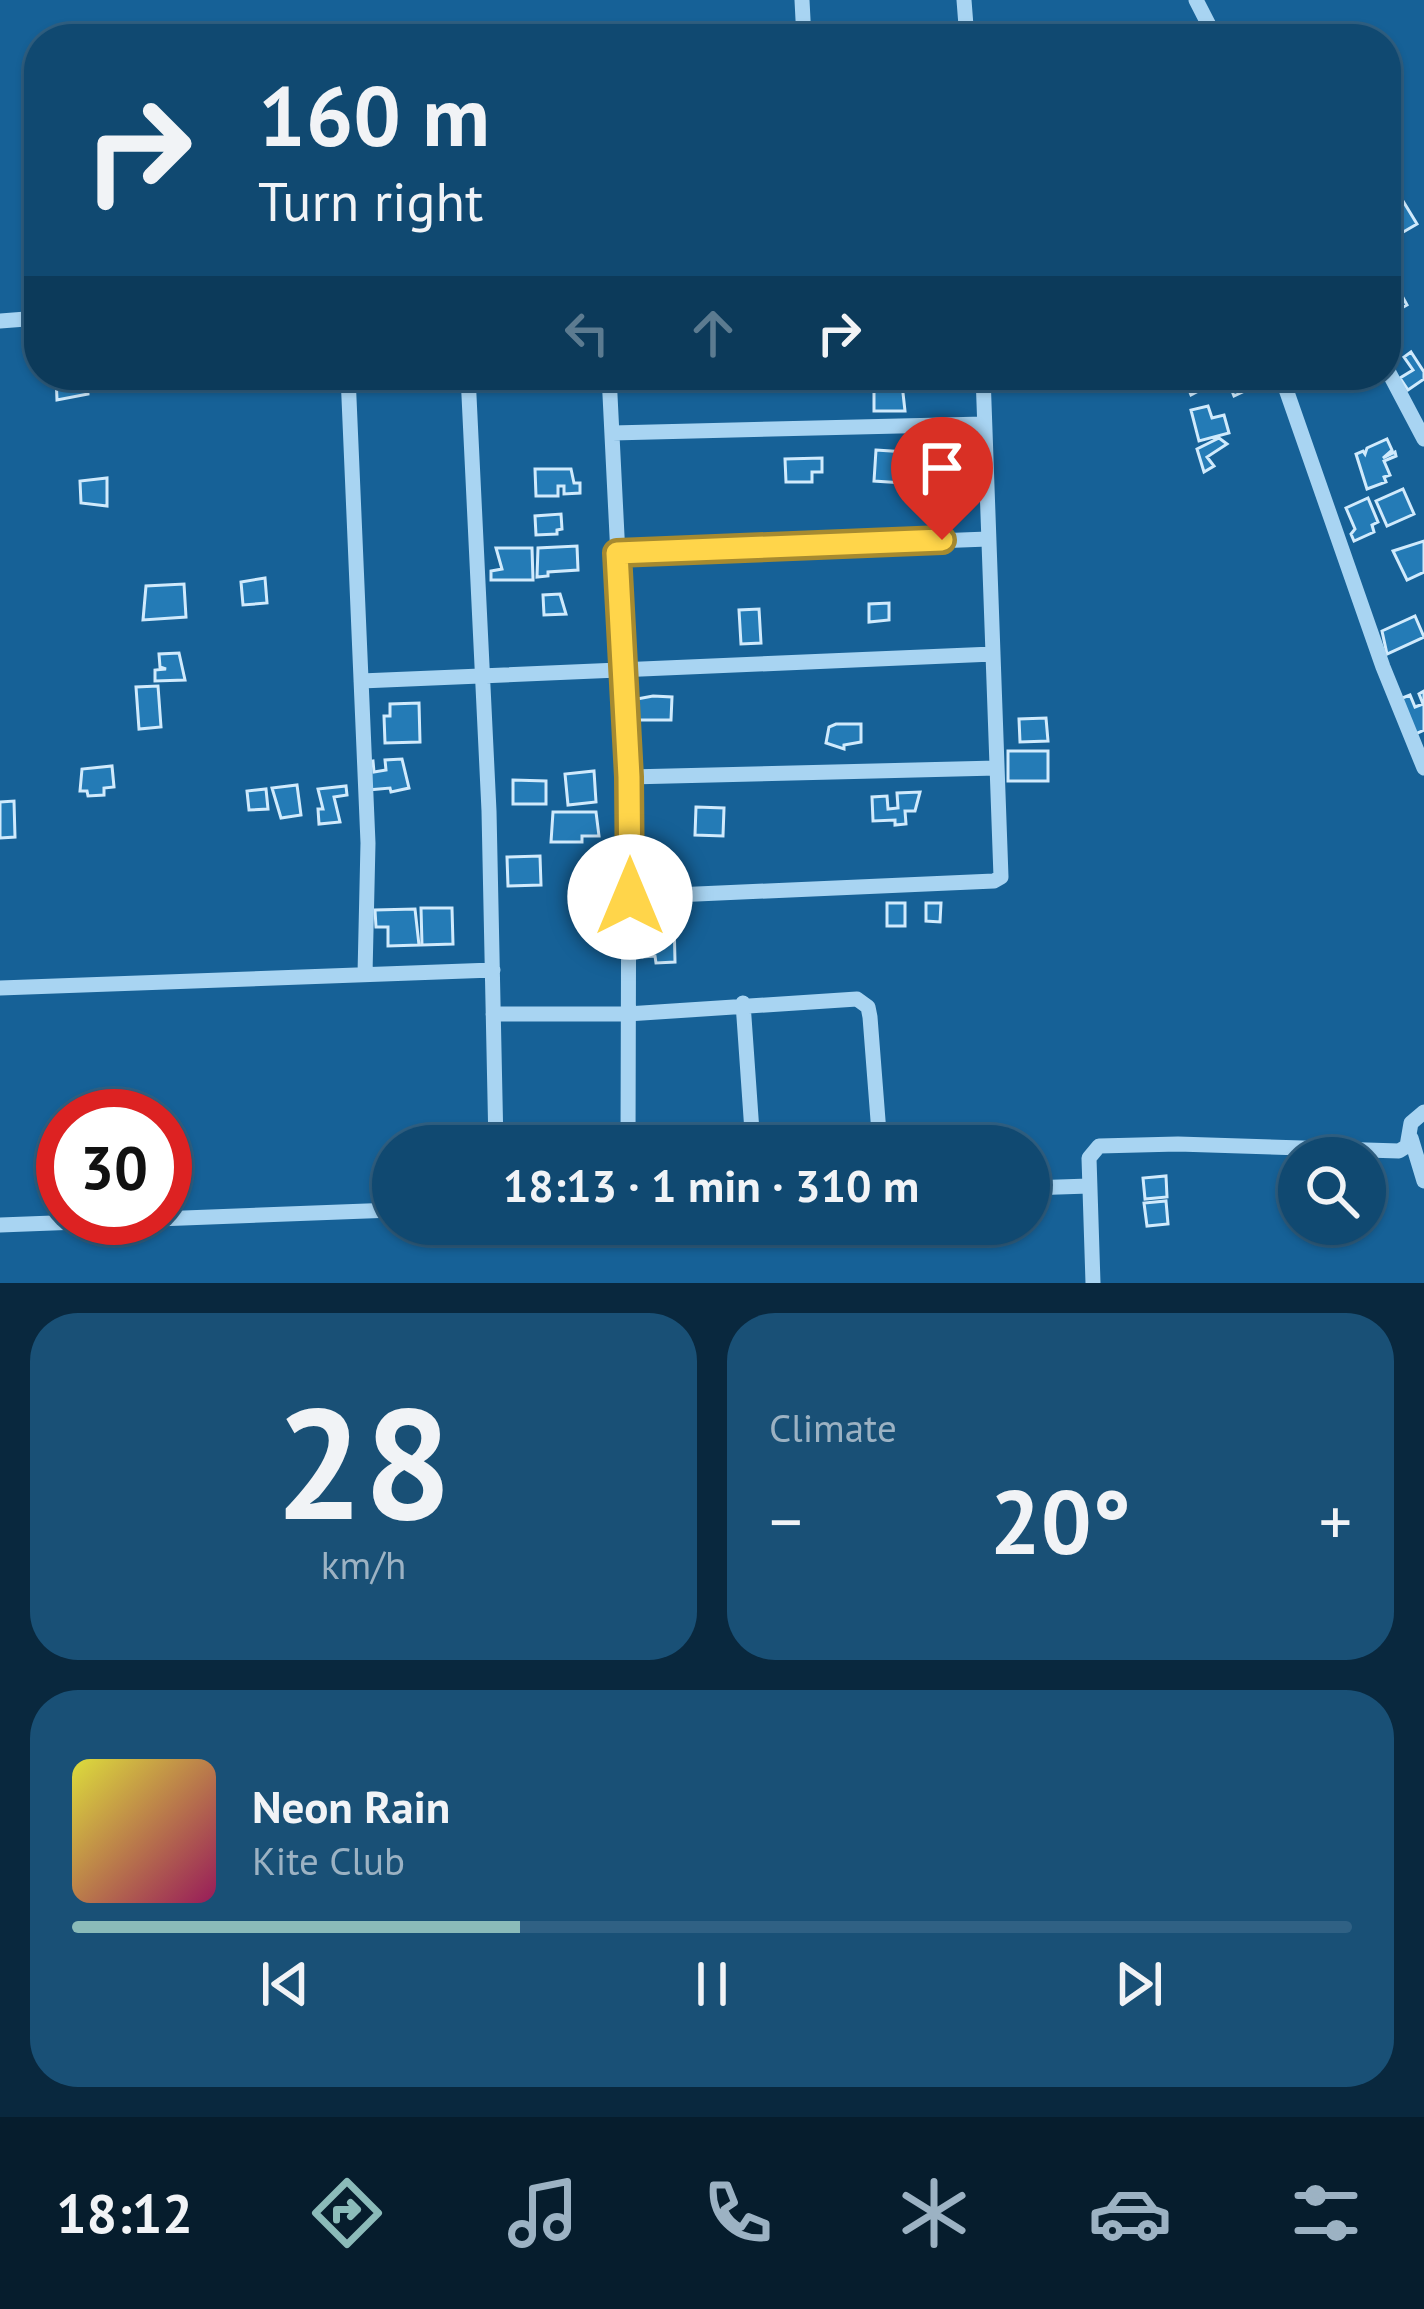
<!DOCTYPE html>
<meta charset="utf-8">
<style>
body{margin:0;font-family:"PT Sans",sans-serif;background:#195076;color:#f1f3f6;height:100vh;display:flex;flex-direction:column;font-size:45px;white-space:nowrap}
*{box-sizing:border-box;margin:0}
p{font-size:39px;color:#9cb2c3}
.icon{flex:none;width:66px;height:66px;fill:none;stroke:currentColor;stroke-width:2;stroke-linecap:round;stroke-linejoin:round}
.map{position:relative;height:1283px;overflow:hidden}
.side{display:flex;flex-direction:column;gap:30px;padding:30px;background:#09283e;flex:1}
.side>*{flex:none}
.top-card{position:absolute;left:24px;top:24px;width:1377px;height:366px;border-radius:48px;box-shadow:0 3px 9px #0004,0 0 0 3px #306184;background:#104971;color:#f1f3f6;overflow:hidden}
.fabs{position:absolute;left:1278px;top:1137px;display:grid;gap:24px}
.fabs a{display:grid;place-items:center;width:108px;height:108px;border-radius:50%;background:#104971;box-shadow:0 3px 9px #0004,0 0 0 3px #306184;font-size:60px}
.speed{position:absolute;left:36px;top:1089px;display:flex;gap:24px;font-size:60px;font-weight:700;text-align:center}
.speed>*{display:grid;place-content:center;width:156px;height:156px;border-radius:50%;background:#104971;box-shadow:0 3px 9px #0004,0 0 0 3px #306184;line-height:1}
.speed .limit{border:18px solid #d22;background:#fff;color:#111}
.pin{position:absolute;display:grid;place-items:center;width:102px;height:102px;color:#fff;margin:-123px -51px;border-radius:50% 50% 50% 0;rotate:-45deg;box-shadow:0 0 12px #0007}
.pin .icon{rotate:45deg}
.me{position:absolute;width:132px;margin:-66px;rotate:0deg;stroke-linejoin:round;filter:drop-shadow(0 0 9px #0008)}
.turn{display:flex;align-items:center;gap:42px;height:252px;padding:0 36px;font-size:54px}
.turn .icon{width:156px;height:156px;stroke-width:2.5}
.turn b{display:block;font-size:84px;line-height:102px}
.lanes{display:flex;align-items:center;height:114px;padding:0 36px;background:#0003;justify-content:center;gap:60px;direction:ltr}
.lanes .off{opacity:.35}
.big{font-size:90px;font-weight:700;line-height:1.1}
.side .card{flex:1;display:flex;flex-direction:column;justify-content:center;gap:18px;min-width:0;padding:0 42px;border-radius:48px;background:#195076}
.side .dial{align-items:center;gap:0}
.dial b{font-size:156px;line-height:1}
.song{display:flex;align-items:center;gap:36px}
.cover{width:144px;height:144px;border-radius:18px;background:linear-gradient(135deg,hsl(60 70% 55%),hsl(330 70% 35%))}
.played{height:12px;border-radius:6px;background:linear-gradient(90deg,#8bbbb9 35%,#306184 35%)}
.keys{display:flex;justify-content:space-around;direction:ltr}
.heat{display:flex;justify-content:space-between;align-items:center;font-size:66px;direction:ltr}
.side .tiles{flex:1;display:grid;gap:30px;grid-template-columns:1fr 1fr}
.card:last-child{grid-column:span 2}
.trip{position:absolute;left:372px;top:1125px;width:678px;height:120px;border-radius:60px;background:#104971;box-shadow:0 3px 9px #0004,0 0 0 3px #306184;font-weight:700;line-height:120px;text-align:center}
.menu{display:flex;height:192px;justify-content:space-around;align-items:center;background:#061d2d;color:#9cb2c3}
.menu .icon{width:84px;height:84px}
.menu .selected{color:#8bbbb9}
.menu b{font-size:54px;color:#f1f3f6}
.map>svg:first-child{display:block}
.building{fill:#247bb6;stroke:#d0eafc;stroke-width:3}
.lines{fill:none;stroke-linecap:round;stroke-linejoin:round}
.minor{stroke:#a8d4f2;stroke-width:15}
.route-casing{stroke:#a68a30;stroke-width:30}
.route{stroke:#ffd54a;stroke-width:21}
</style>
<div class="map">
<svg width="1424" height="1283" viewBox="0 0 1424 1283">
<rect width="100%" height="100%" fill="#166197"/>
<path class="building" d="M 1390,172 L 1402,194 L 1386,202 L 1386,174 Z
M 1403,201 L 1417,224 L 1386,242 L 1386,211 Z
M 1396,285 L 1407,305 L 1386,317 L 1386,291 Z
M 1411,352 L 1424,372 L 1424,379 L 1408,390 L 1400,378 L 1413,370 L 1404,357 Z
M 56,375 L 87,375 L 88,394 L 57,400 Z
M 874,375 L 901,375 L 905,411 L 874,411 Z
M 1183,375 L 1229,375 L 1191,395 Z
M 1251,375 L 1257,385 L 1234,396 L 1230,386 Z
M 1208,406 L 1212,418 L 1224,415 L 1229,433 L 1199,441 L 1191,410 Z
M 1219,438 L 1227,444 L 1207,457 L 1214,466 L 1204,472 L 1197,449 Z
M 1387,439 L 1392,450 L 1383,458 L 1395,452 L 1396,456 L 1384,461 L 1390,475 L 1384,477 L 1386,482 L 1367,489 L 1356,454 L 1363,451 L 1365,454 L 1367,448 Z
M 876,450 L 905,452 L 903,483 L 874,481 Z
M 822,458 L 822,472 L 812,472 L 812,482 L 786,482 L 785,459 Z
M 535,469 L 571,469 L 574,483 L 580,483 L 580,493 L 564,494 L 564,486 L 558,486 L 558,496 L 536,496 Z
M 107,478 L 107,506 L 81,503 L 80,481 Z
M 1403,489 L 1414,514 L 1387,526 L 1376,501 Z
M 1368,498 L 1378,522 L 1372,525 L 1374,532 L 1354,541 L 1351,534 L 1355,529 L 1346,508 Z
M 561,514 L 562,529 L 557,530 L 557,534 L 536,535 L 535,516 Z
M 1424,541 L 1424,572 L 1407,580 L 1393,551 Z
M 577,546 L 578,570 L 548,572 L 548,576 L 537,577 L 538,548 Z
M 496,548 L 532,548 L 533,580 L 491,580 L 491,571 L 502,569 Z
M 265,578 L 267,603 L 243,605 L 241,582 Z
M 184,584 L 186,617 L 143,620 L 146,586 Z
M 560,594 L 566,614 L 544,615 L 543,595 Z
M 889,603 L 889,620 L 869,622 L 869,604 Z
M 759,609 L 761,643 L 741,644 L 739,610 Z
M 1415,616 L 1424,637 L 1387,654 L 1382,631 Z
M 179,653 L 185,680 L 155,681 L 155,670 L 166,669 L 160,667 L 159,654 Z
M 158,686 L 161,727 L 139,729 L 136,687 Z
M 1424,691 L 1424,730 L 1413,735 L 1397,700 L 1410,695 L 1415,707 L 1423,704 L 1419,694 Z
M 653,696 L 672,697 L 671,720 L 637,720 L 637,699 Z
M 419,703 L 420,742 L 385,743 L 384,716 L 390,716 L 390,704 Z
M 1046,718 L 1048,741 L 1020,742 L 1019,719 Z
M 836,724 L 861,724 L 861,742 L 844,745 L 844,749 L 826,743 L 829,727 Z
M 1008,751 L 1048,751 L 1048,781 L 1008,781 Z
M 402,759 L 409,788 L 391,792 L 390,788 L 367,790 L 366,762 L 373,761 L 374,772 L 386,770 L 385,760 Z
M 112,766 L 114,787 L 104,788 L 104,795 L 88,796 L 87,791 L 80,791 L 82,769 Z
M 594,771 L 596,802 L 568,805 L 565,774 Z
M 513,780 L 546,781 L 546,804 L 513,804 Z
M 297,785 L 301,815 L 281,818 L 272,788 Z
M 346,786 L 347,795 L 334,797 L 340,822 L 319,824 L 318,809 L 323,809 L 318,789 Z
M 266,789 L 268,809 L 249,810 L 247,791 Z
M 920,792 L 915,811 L 905,811 L 906,824 L 895,825 L 895,820 L 873,821 L 872,797 L 887,796 L 888,809 L 898,808 L 897,793 Z
M 14,801 L 15,837 L 0,838 L 0,802 Z
M 696,807 L 724,808 L 723,836 L 695,835 Z
M 553,812 L 596,812 L 599,836 L 582,836 L 582,842 L 551,842 Z
M 540,856 L 541,885 L 508,886 L 507,857 Z
M 887,903 L 905,903 L 905,926 L 887,926 Z
M 926,903 L 941,903 L 940,922 L 926,921 Z
M 421,908 L 452,908 L 453,944 L 422,945 Z
M 415,909 L 419,945 L 388,946 L 388,927 L 376,927 L 375,910 Z
M 658,917 L 674,918 L 675,962 L 656,963 L 655,956 L 643,957 L 639,931 L 644,921 L 656,922 Z
M 1166,1176 L 1167,1197 L 1145,1199 L 1143,1178 Z
M 1166,1201 L 1168,1224 L 1147,1226 L 1144,1203 Z"/>
<g class="lines">
<path class="minor" d="M 802,0 L 804,39
M 964,0 L 967,39
M 1196,0 L 1216,39
M 0,321 L 39,318
M 1386,367 L 1424,439
M 348,375 L 368,843 L 365,974
M 468,375 L 489,811 L 496,1146
M 609,375 L 629,777 L 628,1146
M 1281,375 L 1383,667 L 1424,768
M 612,433 L 984,424
M 617,553 L 988,539
M 361,681 L 993,654
M 629,777 L 997,768
M 630,897 L 994,881 L 1001,877 L 983,375
M 0,988 L 493,970
M 743,1003 L 753,1146
M 493,1014 L 627,1014 L 857,999 L 868,1007 L 870,1017 L 880,1146
M 1411,1138 L 1424,1181
M 1029,1188 L 1089,1186
M 0,1225 L 393,1210
M 1093,1283 L 1089,1158 L 1099,1146 L 1178,1144 L 1399,1151 L 1407,1146 L 1411,1123 L 1424,1112"/>
</g>
<g class="lines">
<defs>
<path id="route" d="M 630,897 L 629,777 L 617,553 L 942,540"/>
</defs>
<use href="#route" class="route-casing"/>
<use href="#route" class="route"/>
</g>
</svg>
<div class="fabs">
<a><svg class="icon" aria-label="search" viewBox="0 0 24 24"><circle cx="10" cy="10" r="6"/><path d="M15 15l6 6"/></svg></a>
</div>
<div class="speed"><div class="limit">30</div></div>
<div class="pin" style="left:942px;top:540px;background:#d93025"><svg class="icon" aria-label="arrive" viewBox="0 0 24 24"><path d="M6 21V4h12l-3 4 3 4H6"/></svg></div>
<svg class="me" style="left:630px;top:897px" viewBox="-20 -20 40 40"><circle r="19" fill="#fff"/><path d="M0-13L10 11 0 6-10 11z" fill="#ffd54a"/></svg>
<div class="trip">18:13 · 1 min · 310 m</div>
<div class="top-card">
<div class="turn"><svg class="icon" aria-label="right" viewBox="0 0 24 24"><path d="M7 20v-9h11M14 6l5 5-5 5"/></svg><div><b>160 m</b>Turn right</div></div>
<div class="lanes"><svg class="icon off" aria-label="left" viewBox="0 0 24 24"><path d="M17 20v-9H6M10 6l-5 5 5 5"/></svg><svg class="icon off" aria-label="ahead" viewBox="0 0 24 24"><path d="M12 20V5M6 11l6-6 6 6"/></svg><svg class="icon" aria-label="right" viewBox="0 0 24 24"><path d="M7 20v-9h11M14 6l5 5-5 5"/></svg></div>
</div>
</div>
<section class="side">
<div class="tiles">
<div class="card dial"><b>28</b><p>km/h</p></div>
<div class="card"><p>Climate</p>
<div class="heat"><a>−</a><b class="big">20°</b><a>+</a></div>
</div>
<div class="card">
<div class="song"><i class="cover"></i><div><b>Neon Rain</b><p>Kite Club</p></div></div>
<div class="played"></div>
<div class="keys"><svg class="icon" aria-label="previous" viewBox="0 0 24 24"><path d="M18 5L8 12l10 7zM5 5v14"/></svg><svg class="icon" aria-label="pause" viewBox="0 0 24 24"><path d="M8 5v14M16 5v14"/></svg><svg class="icon" aria-label="next" viewBox="0 0 24 24"><path d="M6 5l10 7-10 7zM19 5v14"/></svg></div>
</div>
</div>
</section>
<nav class="menu">
<b>18:12</b>
<svg class="icon selected" aria-label="directions" viewBox="0 0 24 24"><path d="M12 3l9 9-9 9-9-9zM9 14v-3h6M13 9l2 2-2 2"/></svg>
<svg class="icon" aria-label="music" viewBox="0 0 24 24"><path d="M9 18V5l10-2v13"/><circle cx="6" cy="18" r="3"/><circle cx="16" cy="16" r="3"/></svg>
<svg class="icon" aria-label="phone" viewBox="0 0 24 24"><path d="M5 4h4l2 5-3 2q2 4 5 5l2-3 5 2v4C11 20 4 13 5 4z"/></svg>
<svg class="icon" aria-label="climate" viewBox="0 0 24 24"><path d="M12 3v18M4 7l16 10M4 17L20 7"/></svg>
<svg class="icon" aria-label="car" viewBox="0 0 24 24"><path d="M5 17H2v-5l4-1 3-4h7l3 4 3 1v5h-3M9 17h6M6 11h13"/><circle cx="7" cy="17" r="2"/><circle cx="17" cy="17" r="2"/></svg>
<svg class="icon" aria-label="filters" viewBox="0 0 24 24"><path d="M4 7h16M4 17h16"/><circle cx="9" cy="7" r="2"/><circle cx="15" cy="17" r="2"/></svg>
</nav>
